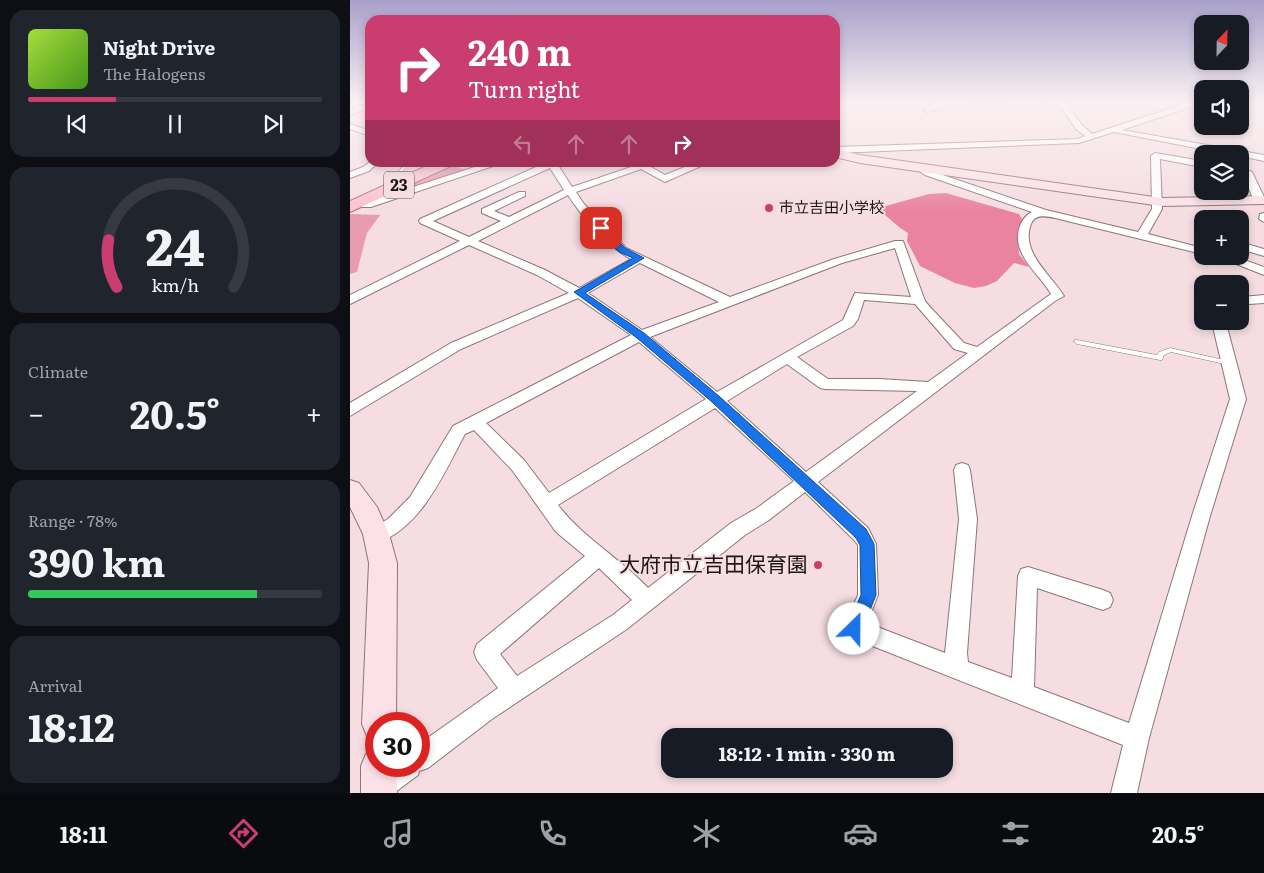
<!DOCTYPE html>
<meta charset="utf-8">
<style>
body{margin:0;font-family:Literata,"Noto Sans JP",serif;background:#20242c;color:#f1f3f6;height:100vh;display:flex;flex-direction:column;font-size:19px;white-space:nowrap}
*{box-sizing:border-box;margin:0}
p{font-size:16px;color:#9ea1a6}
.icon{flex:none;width:28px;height:28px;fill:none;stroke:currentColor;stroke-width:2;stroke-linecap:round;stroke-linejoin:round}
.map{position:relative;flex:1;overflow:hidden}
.details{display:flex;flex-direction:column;gap:10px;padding:10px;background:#0d0f14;width:350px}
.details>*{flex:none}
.banner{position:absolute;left:15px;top:15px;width:475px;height:152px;border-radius:15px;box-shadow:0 2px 8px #0003;background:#ca3e6f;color:#fff;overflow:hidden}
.needle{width:32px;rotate:22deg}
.fabs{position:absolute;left:844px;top:15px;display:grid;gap:10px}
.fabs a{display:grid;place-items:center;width:55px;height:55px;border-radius:10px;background:#171b24;box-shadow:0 2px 8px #0003;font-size:25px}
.speed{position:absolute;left:15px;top:712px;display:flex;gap:10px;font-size:25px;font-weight:700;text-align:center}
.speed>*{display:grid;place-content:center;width:65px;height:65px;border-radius:50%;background:#171b24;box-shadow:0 2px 8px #0003;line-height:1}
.speed .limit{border:8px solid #d22;background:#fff;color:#111}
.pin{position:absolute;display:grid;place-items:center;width:42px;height:42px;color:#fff;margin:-21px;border-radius:10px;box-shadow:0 2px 8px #0006}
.me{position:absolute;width:55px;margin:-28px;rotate:23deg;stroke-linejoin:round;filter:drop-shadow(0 0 4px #0008)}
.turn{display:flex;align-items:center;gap:18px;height:105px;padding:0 20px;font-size:22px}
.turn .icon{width:65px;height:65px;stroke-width:2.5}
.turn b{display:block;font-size:35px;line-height:42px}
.lanes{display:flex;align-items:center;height:48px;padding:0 20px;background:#0003;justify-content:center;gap:25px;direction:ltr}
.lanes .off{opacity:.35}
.big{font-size:38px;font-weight:700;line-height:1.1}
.details .card{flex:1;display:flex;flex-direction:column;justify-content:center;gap:8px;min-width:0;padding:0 18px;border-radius:15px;background:#20242c}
.details .dial{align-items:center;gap:0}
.dial svg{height:130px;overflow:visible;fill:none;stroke:#363941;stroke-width:7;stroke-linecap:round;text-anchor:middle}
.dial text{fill:#f1f3f6;stroke:none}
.song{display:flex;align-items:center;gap:15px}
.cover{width:60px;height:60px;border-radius:8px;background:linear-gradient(135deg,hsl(80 70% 55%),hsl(100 70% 35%))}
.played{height:5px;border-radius:2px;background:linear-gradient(90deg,#ca3e6f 30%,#363941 30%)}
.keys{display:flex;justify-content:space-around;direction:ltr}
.heat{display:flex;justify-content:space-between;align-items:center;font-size:28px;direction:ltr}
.charge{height:8px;border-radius:4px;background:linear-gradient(90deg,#34c759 78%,#363941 0)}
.trip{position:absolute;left:311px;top:728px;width:292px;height:50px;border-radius:15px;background:#171b24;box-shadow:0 2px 8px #0003;font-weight:700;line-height:50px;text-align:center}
.dock{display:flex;height:80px;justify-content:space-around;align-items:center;background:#090b0e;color:#9ea1a6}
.dock .icon{width:35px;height:35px}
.dock .on{color:#ca3e6f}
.dock b{font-size:22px;color:#f1f3f6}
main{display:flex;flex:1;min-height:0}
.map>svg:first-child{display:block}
.green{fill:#e99baf}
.water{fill:#e9839f}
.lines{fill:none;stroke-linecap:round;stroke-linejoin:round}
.lane-casing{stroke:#8b767b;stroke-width:1}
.street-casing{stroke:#8b767b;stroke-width:2}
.secondary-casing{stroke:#8b767b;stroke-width:2}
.primary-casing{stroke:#ac6b7c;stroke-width:2}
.lane{fill:#fff;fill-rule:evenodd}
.street{fill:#fff;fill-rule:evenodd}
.secondary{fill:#fde1e8;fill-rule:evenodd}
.primary{fill:#fbc2d1;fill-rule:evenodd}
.route{fill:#1a73e8;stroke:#114b97}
.poi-dot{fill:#ca3e6f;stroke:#f5dde2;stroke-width:2}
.labels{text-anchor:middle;stroke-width:4;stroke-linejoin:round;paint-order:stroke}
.far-poi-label{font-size:15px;fill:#1d1517;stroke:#f5dde2;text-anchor:start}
.shield{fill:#f5dde2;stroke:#5e5154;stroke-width:1}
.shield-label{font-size:16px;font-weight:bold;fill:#1d1517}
.near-poi-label{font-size:21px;fill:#1d1517;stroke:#f5dde2;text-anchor:end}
</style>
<main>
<section class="details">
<div class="card">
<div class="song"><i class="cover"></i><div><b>Night Drive</b><p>The Halogens</p></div></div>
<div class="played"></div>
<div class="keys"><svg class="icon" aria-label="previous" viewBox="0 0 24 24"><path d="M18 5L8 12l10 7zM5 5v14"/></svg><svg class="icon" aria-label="pause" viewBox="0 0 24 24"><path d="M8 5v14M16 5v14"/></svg><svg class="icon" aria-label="next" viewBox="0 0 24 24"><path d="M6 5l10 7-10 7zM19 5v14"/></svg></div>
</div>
<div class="card dial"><svg viewBox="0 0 100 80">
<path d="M14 69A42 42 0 1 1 86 69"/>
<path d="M14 69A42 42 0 0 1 9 40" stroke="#ca3e6f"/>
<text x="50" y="56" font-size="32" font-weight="700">24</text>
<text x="50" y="72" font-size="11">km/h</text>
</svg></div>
<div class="card"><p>Climate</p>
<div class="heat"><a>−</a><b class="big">20.5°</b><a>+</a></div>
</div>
<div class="card"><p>Range · 78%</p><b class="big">390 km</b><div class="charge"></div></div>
<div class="card"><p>Arrival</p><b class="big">18:12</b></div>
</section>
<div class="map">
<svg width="914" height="793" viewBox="0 0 914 793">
<rect width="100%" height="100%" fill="#f5dde2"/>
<path class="green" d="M 99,164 L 116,170 L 27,197 Z
M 0,214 L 30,215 L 17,233 L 7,272 L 0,274 Z"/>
<path class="water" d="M 596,193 L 669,214 L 672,219 L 668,236 L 669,254 L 679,267 L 664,263 L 647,281 L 636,286 L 624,288 L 605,283 L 570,266 L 557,241 L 558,233 C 547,227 540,218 531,212 L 532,207 L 579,194 Z"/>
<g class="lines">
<defs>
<path id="lane" d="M 57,162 L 62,162 L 50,174 L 49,179 L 55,183 L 53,184 L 45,181 L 46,174 Z
M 725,340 L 727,340 L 807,355 L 809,352 L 820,348 L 879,361 L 883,363 L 879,365 L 821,352 L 814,355 L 812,360 L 810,360 L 727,344 L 724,342 Z"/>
<path id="street" d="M 485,101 L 494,101 L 485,105 Z
M 595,101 L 656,101 L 652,103 L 604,104 L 577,112 L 573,110 L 583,104 Z
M 691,101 L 715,102 L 732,125 L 742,134 L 840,102 L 852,101 L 852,105 L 844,106 L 772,130 L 914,155 L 914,161 L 890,156 L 890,154 L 877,154 L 764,132 L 729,143 L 485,153 L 485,147 L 728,139 L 735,136 L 726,129 L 710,106 L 691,103 Z
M 7,105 L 19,108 L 0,115 L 0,111 L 7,108 Z
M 0,124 L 20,131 L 20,136 L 0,129 Z
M 805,153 L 852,161 L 852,167 L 810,159 L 812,209 L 798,234 L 852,248 L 852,254 L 705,218 C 696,216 685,214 681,224 C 670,252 701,275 714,296 L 705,301 L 468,482 L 518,528 L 526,544 L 528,595 L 517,623 L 595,653 L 609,519 L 604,470 L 606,465 L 612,463 L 618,465 L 620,470 L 627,519 L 617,653 L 618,662 L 662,678 L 668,576 L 671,569 L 678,567 L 753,590 L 760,593 L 763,600 L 760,607 L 753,610 L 687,588 L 684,687 L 779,723 L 842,516 L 880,399 L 863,327 L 867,321 L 880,321 L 877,327 L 896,399 L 860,516 L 799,738 L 787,793 L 761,793 L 773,745 L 497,636 L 493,629 L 508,595 L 508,545 L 504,540 L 455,492 L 419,520 L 395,535 L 277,629 L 142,719 L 78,768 L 69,771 L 68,775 L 44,793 L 19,793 L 17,788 C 27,764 46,766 69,766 L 69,744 L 148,688 L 127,660 L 124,652 L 127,644 L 235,556 L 206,532 L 162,470 L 124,430 L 115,434 C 94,473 72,527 27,543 L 20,541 L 18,535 L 20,529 L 38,519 L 60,497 L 103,426 L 281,335 L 228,298 L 111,349 L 0,416 L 0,403 L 101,343 L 219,293 L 187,275 L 119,245 L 0,304 L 0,295 L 110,241 L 70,223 L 69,221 L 70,219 L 197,162 L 206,162 L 222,187 L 284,166 L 280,162 L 292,162 L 315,175 L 347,162 L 360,162 L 315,182 L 291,169 L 226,192 L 234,204 L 276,248 L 380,297 L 484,259 L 545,241 L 553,241 L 575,301 L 580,307 L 614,343 L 627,347 L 701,294 C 689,273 660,254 670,226 C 672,220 676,215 682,212 L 575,175 L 568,170 L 568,166 L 574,166 L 581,171 L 696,210 L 788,232 L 802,209 L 801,156 ZM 200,168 L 214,190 L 159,217 L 144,211 L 175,196 L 175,192 L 169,192 L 132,209 L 132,213 L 151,221 L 119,237 L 83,221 ZM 218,195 C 232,217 258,247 281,259 L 229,288 L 195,270 L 128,241 ZM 545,248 L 561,297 L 505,293 L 493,320 L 367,392 L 300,337 L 492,263 ZM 290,263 L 369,302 L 292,330 L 238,293 ZM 514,300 L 565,304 L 604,349 L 618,353 L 578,382 L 530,379 L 478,379 L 447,357 L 503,326 L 508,319 ZM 289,342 L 356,399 L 199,493 L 174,460 L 136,423 ZM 437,364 L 470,388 L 475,389 L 567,391 L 456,472 L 377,401 ZM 365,408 L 444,481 L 407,508 L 381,523 L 298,588 C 270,558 233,538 208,505 ZM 249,568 L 282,600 L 263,615 L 167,676 L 150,654 Z
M 20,162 L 29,162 L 19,171 L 0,178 L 0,172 L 13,167 Z
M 140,162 L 155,162 L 21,207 L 13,207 L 6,203 L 11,200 L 17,202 Z
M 890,167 L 902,172 L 914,197 L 914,202 L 908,202 L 902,196 L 893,174 L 890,173 Z
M 914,213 L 914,222 L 909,219 L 910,214 Z
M 890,242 L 914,249 L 914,256 L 890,249 Z
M 866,256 L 883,256 L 914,267 L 914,275 Z
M 914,295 L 914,303 L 899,304 L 890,309 L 892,297 Z"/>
<path id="secondary" d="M 485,149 L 510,155 L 811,198 L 914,196 L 914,204 L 811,206 L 510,163 L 485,157 Z
M 0,480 L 9,483 L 27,507 L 39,534 L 47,563 L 46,724 L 26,724 L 26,740 L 17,736 L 12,724 L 19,563 L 13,534 L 0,507 Z
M 26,749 L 26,766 L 46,766 L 47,793 L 11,793 L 11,766 L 16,754 Z"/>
<path id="primary" d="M 85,162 L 105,162 L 103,165 L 0,212 L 0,201 Z"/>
</defs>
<use href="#lane" class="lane-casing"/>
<use href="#street" class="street-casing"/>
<use href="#secondary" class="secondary-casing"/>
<use href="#primary" class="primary-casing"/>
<use href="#lane" class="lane"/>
<use href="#street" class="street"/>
<use href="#secondary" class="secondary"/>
<use href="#primary" class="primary"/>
</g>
<linearGradient id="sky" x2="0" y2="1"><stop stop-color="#a8a0cb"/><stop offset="0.48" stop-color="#faf0f2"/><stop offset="1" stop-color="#faf0f2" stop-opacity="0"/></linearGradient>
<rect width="914" height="212" fill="url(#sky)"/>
<path class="route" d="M 248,226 L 254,226 L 275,248 L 294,258 L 235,293 L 294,333 L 370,397 L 516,529 L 524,544 L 526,595 L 510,635 L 504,637 L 499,635 L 496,629 L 511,595 L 510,545 L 506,538 L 362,402 L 287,338 L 224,292 L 283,258 L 269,252 L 248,230 Z"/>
<g class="poi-dot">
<circle cx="419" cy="208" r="5"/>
<circle cx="468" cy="565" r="5"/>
</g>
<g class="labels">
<g class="far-poi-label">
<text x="429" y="213">市立吉田小学校</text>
</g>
<rect class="shield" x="34" y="171.5" width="30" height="27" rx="4"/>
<g class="shield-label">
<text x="49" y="191">23</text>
</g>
<g class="near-poi-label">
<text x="458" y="572">大府市立吉田保育園</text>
</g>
</g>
</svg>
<div class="fabs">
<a><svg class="needle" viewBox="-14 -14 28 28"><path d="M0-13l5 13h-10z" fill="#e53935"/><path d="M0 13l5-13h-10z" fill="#9ea1a6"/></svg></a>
<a><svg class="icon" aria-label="sound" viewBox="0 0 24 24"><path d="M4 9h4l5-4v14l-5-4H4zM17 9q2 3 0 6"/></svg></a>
<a><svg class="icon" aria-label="layers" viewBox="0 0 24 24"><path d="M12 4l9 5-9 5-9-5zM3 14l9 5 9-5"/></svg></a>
<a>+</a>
<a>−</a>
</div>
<div class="speed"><div class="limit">30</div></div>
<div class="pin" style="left:251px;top:228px;background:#d93025"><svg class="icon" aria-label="arrive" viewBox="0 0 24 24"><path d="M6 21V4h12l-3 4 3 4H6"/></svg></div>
<svg class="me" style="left:504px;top:629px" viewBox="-20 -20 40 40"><circle r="19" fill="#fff"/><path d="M0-13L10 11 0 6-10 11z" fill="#1a73e8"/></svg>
<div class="trip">18:12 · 1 min · 330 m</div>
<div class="banner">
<div class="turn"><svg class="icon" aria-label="right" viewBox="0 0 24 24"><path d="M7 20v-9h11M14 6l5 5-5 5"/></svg><div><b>240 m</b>Turn right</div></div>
<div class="lanes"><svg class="icon off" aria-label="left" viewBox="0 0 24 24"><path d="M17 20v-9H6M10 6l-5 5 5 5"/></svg><svg class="icon off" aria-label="ahead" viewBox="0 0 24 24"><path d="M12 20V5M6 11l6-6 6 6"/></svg><svg class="icon off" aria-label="ahead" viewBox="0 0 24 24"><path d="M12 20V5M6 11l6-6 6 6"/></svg><svg class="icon" aria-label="right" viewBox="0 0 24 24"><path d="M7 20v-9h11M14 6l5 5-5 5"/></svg></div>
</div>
</div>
</main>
<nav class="dock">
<b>18:11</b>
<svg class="icon on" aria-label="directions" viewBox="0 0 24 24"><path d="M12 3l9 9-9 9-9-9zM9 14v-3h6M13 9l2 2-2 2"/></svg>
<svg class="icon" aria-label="music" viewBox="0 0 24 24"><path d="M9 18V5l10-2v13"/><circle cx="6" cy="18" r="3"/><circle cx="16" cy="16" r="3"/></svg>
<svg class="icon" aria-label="phone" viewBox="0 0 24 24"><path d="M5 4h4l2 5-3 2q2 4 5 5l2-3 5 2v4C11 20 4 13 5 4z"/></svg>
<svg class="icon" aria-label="climate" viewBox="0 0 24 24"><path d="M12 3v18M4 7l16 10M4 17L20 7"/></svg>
<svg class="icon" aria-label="car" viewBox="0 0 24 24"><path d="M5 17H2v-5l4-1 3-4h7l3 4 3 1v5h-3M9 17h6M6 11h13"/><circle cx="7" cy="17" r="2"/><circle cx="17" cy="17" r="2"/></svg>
<svg class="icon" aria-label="filters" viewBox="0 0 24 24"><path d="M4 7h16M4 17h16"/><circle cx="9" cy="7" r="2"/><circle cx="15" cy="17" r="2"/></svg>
<b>20.5°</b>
</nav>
